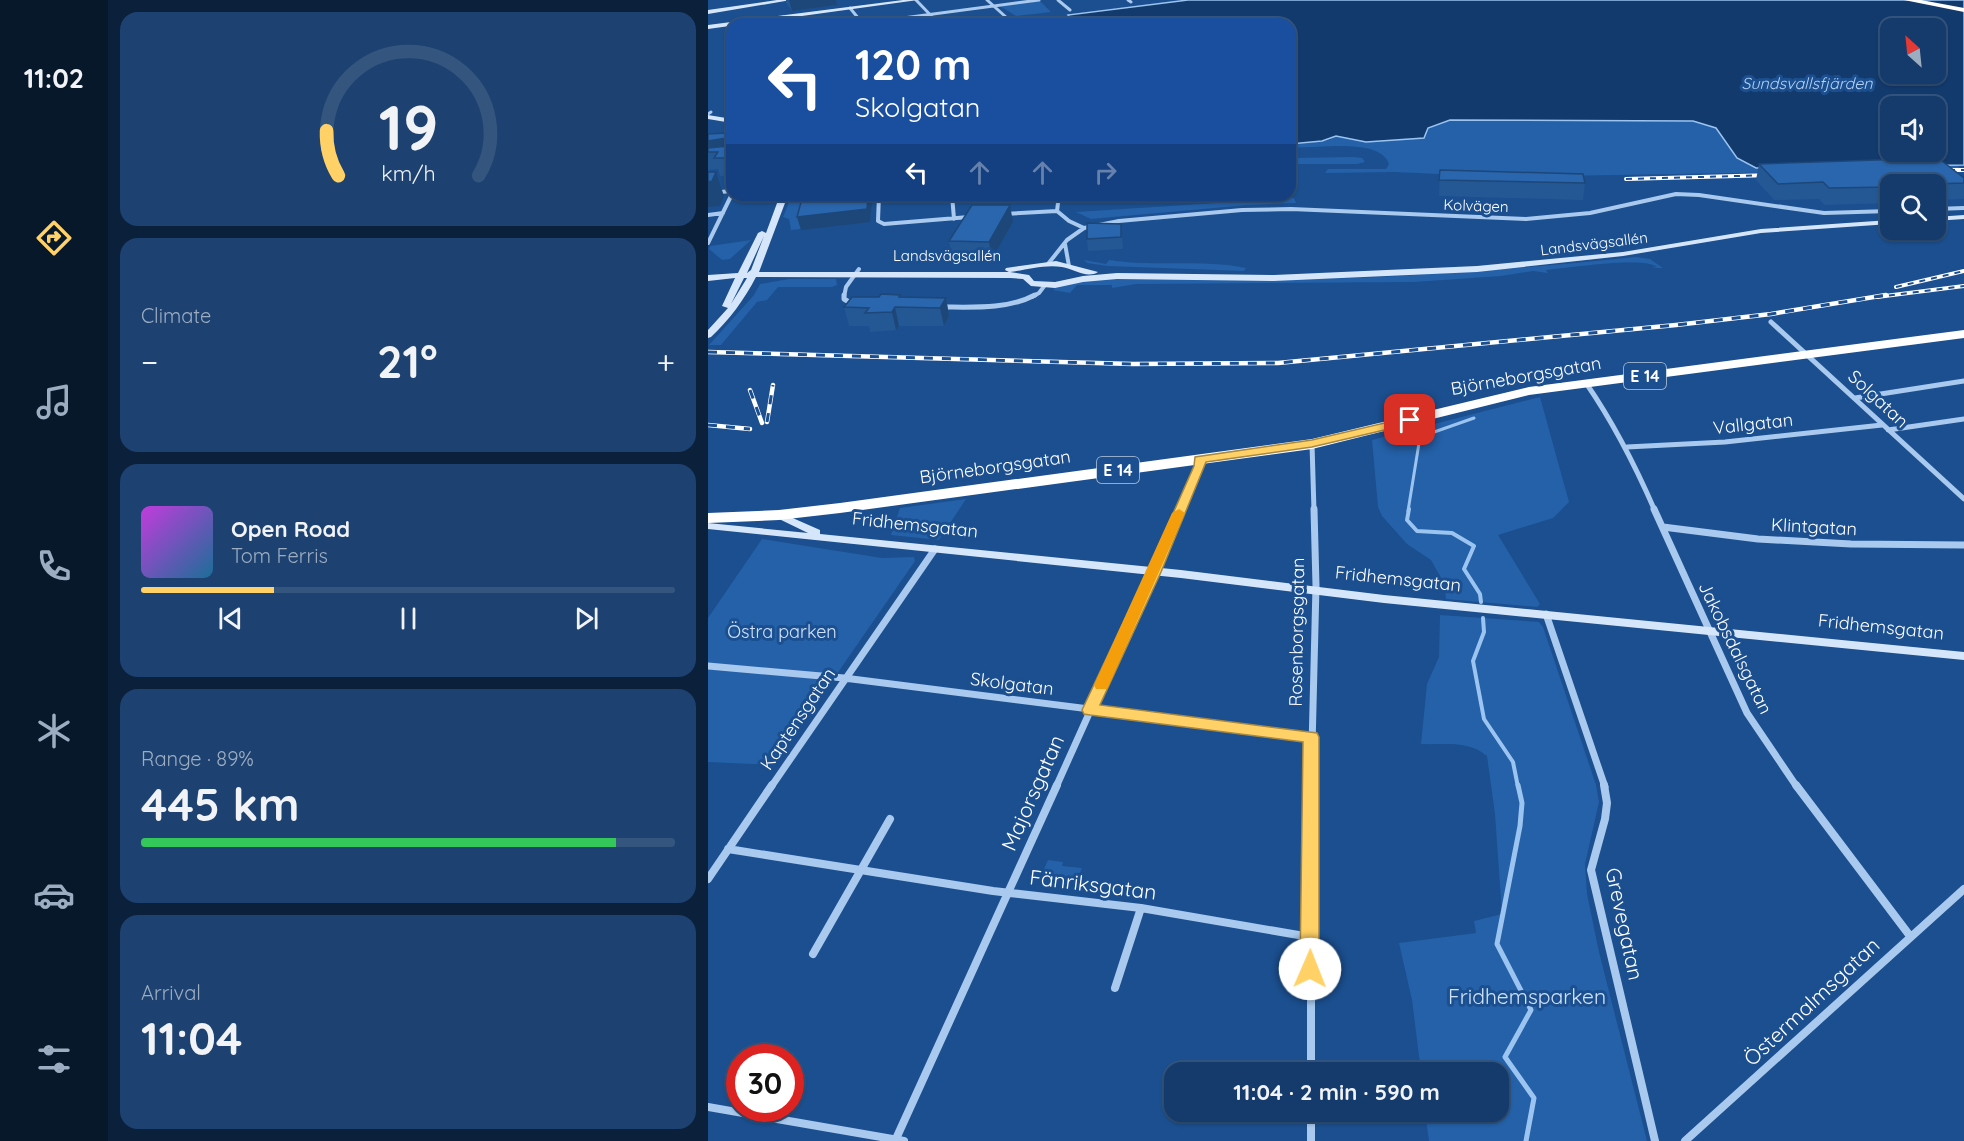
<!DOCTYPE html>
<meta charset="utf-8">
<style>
body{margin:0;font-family:Quicksand,sans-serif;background:#1d4271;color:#f1f3f6;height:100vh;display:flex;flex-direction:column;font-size:22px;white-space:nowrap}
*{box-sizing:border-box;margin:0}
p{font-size:20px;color:#9dadc1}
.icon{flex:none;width:33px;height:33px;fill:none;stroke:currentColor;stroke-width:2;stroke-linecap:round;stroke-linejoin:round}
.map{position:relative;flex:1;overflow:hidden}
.panel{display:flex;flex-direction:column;gap:12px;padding:12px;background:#0b203b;width:600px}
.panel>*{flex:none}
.hud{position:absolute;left:18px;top:18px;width:570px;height:183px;border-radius:18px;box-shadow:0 2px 4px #0004,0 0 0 2px #33557e;background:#1a4fa0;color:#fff;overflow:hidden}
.needle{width:39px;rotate:333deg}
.buttons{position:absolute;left:1172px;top:18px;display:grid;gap:12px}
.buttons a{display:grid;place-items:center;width:66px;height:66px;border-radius:12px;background:#143b6b;box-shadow:0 2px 4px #0004,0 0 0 2px #33557e;font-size:30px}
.speed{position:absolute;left:18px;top:1044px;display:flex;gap:12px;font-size:30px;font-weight:700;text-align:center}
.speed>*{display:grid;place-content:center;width:78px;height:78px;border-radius:50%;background:#143b6b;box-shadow:0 2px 4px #0004,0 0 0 2px #33557e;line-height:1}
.speed .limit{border:9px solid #d22;background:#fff;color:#111}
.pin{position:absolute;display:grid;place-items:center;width:51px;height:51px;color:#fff;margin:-26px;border-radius:12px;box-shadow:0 3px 9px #0006}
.me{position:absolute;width:66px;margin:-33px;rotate:1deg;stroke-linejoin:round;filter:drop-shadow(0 0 4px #0008)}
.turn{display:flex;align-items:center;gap:21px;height:126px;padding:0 30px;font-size:27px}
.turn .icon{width:78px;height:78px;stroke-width:2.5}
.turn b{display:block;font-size:42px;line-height:51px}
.lanes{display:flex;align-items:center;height:57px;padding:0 30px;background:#0003;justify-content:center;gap:30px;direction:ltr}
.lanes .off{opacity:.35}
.big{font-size:45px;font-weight:800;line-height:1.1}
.panel .widget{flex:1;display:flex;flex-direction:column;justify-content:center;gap:9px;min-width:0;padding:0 21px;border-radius:18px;background:#1d4271}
.panel .dial{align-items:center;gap:0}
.dial svg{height:156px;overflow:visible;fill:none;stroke:#33557e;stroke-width:7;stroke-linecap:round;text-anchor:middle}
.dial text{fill:#f1f3f6;stroke:none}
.song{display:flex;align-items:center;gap:18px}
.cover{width:72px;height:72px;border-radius:9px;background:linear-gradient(135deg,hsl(290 70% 55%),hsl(200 70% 35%))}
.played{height:6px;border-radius:3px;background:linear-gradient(90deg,#ffd166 25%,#33557e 25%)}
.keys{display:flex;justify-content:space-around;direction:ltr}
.heat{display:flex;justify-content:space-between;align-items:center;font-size:33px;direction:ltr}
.charge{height:9px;border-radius:4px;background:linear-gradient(90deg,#34c759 89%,#33557e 0)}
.trip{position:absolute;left:456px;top:1062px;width:345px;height:60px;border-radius:18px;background:#143b6b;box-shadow:0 2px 4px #0004,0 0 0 2px #33557e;font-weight:800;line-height:60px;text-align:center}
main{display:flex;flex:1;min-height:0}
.dock{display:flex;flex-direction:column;width:108px;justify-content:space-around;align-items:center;background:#08182b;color:#9dadc1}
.dock .icon{width:42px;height:42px}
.dock .active{color:#ffd166}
.dock b{font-size:27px;color:#f1f3f6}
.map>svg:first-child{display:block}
.green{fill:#2461a8}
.water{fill:#123a6d;stroke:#9cc4f0;stroke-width:1.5;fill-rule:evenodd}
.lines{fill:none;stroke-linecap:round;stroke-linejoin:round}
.stream-far2{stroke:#9cc4f0;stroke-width:3}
.stream-far1{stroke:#9cc4f0;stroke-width:4}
.stream{stroke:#9cc4f0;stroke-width:5}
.street-far4{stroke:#a9c9ee;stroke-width:3}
.street-far3{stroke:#a9c9ee;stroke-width:4}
.street-far2{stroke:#a9c9ee;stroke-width:5}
.street-far1{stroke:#a9c9ee;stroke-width:7}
.street{stroke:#a9c9ee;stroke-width:8}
.secondary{fill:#d6e6fa;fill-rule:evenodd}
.highway{fill:#fff;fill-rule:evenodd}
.rail-far1-casing{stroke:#fff;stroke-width:4}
.rail-casing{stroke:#fff;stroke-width:4.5}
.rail-far1{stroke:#1b4f8f;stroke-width:2;stroke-dasharray:6;stroke-linecap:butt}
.rail{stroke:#1b4f8f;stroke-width:3;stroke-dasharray:9;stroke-linecap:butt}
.wall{fill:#245895}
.shaded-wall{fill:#1d4779}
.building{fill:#2a66ad;stroke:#1d4779;stroke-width:1.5}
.route{fill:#ffd166;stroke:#a68842;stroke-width:1.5}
.slow{fill:#f59e0b}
.labels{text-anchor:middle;stroke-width:6;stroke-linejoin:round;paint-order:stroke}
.far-street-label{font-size:15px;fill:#fff;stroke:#1b4f8f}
.far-water-label{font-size:16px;font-style:italic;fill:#b5d3f5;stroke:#1b4f8f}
.shield{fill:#1b4f8f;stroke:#bbcadd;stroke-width:1.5}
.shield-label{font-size:16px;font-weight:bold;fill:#fff}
.street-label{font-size:18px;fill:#fff;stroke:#1b4f8f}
.park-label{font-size:18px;fill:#cfe3fa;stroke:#1b4f8f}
.near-street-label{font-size:21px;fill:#fff;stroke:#1b4f8f}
.near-park-label{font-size:21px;fill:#cfe3fa;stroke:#1b4f8f}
</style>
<main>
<nav class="dock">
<b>11:02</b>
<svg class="icon active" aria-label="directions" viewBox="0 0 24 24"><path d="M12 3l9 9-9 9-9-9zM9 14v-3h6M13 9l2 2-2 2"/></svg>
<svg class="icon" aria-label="music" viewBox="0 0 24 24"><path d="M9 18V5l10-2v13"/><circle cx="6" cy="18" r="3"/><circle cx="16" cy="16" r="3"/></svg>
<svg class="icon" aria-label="phone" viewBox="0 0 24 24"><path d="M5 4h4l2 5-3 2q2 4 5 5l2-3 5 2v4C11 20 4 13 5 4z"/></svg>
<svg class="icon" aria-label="climate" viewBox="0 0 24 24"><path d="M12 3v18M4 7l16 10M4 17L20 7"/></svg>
<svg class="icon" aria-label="car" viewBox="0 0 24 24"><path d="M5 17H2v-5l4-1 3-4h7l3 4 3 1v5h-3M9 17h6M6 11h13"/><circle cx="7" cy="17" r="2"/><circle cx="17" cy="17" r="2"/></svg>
<svg class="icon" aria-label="filters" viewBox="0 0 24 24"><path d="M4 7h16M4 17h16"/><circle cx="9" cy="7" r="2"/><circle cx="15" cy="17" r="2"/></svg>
</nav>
<section class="panel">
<div class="widget dial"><svg viewBox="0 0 100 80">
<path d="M14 69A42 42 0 1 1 86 69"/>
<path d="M14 69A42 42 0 0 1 8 46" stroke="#ffd166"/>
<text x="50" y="56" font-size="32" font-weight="700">19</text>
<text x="50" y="72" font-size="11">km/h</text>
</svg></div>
<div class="widget"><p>Climate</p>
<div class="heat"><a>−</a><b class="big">21°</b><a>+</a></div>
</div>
<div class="widget">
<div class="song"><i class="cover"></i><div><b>Open Road</b><p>Tom Ferris</p></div></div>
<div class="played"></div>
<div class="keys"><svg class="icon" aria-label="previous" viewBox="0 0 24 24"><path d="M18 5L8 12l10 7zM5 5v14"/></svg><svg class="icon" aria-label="pause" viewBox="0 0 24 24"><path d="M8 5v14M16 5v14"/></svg><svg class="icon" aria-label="next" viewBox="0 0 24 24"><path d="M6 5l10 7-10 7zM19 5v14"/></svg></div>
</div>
<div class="widget"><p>Range · 89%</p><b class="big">445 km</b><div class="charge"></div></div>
<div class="widget"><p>Arrival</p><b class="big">11:04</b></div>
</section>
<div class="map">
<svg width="1256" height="1141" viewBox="0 0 1256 1141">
<rect width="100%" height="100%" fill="#1b4f8f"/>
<path class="green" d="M 332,1 L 343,12 L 308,16 L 292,6 Z
M 742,120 L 985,121 L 1008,128 L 1029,158 L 1249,165 L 1253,169 L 794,177 L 686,172 L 617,173 L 620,169 L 678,169 L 681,164 C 671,136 605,150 582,147 L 582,144 L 622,140 L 628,136 L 720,128 Z
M 645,157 L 654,158 L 657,162 L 649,164 L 582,164 L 582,158 Z
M 84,195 L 105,195 L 93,229 L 83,230 L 81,219 L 75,217 Z
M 586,198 L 588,203 L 539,205 L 383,219 L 368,212 Z
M 43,240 L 22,259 L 14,260 L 1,249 L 2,246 Z
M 928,257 L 942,259 L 955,268 L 943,268 L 949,267 C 937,256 858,268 838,270 L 840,273 L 825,271 L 793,276 L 706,282 L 428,284 L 404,288 L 404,285 L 369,285 L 362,293 L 345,290 C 362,272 461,279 488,280 C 635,282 782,272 928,257 Z
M 376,260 L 398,264 L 401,260 C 446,267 494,259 538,268 L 536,271 L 400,266 L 379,263 Z
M 81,279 L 128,279 L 129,285 L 124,287 L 70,287 L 59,300 L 49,302 L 13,345 L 1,345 L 46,295 L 52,284 Z
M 832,397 L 861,502 L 845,518 L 790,535 L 832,604 L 829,607 L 738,599 L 736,583 L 723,560 L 699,544 L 674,516 L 670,507 L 664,440 Z
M 258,499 L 231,540 L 183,535 L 192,508 Z
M 54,539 L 174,558 L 206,557 L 207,561 L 66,765 L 0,762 L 0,618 Z
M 732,615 L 831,622 L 835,627 L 888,785 L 891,802 L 877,864 L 879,894 L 891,952 L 939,1141 L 721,1141 L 717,1112 L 790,1112 L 790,1072 L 713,1072 L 704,1000 L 691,943 L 768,933 L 766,921 L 794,914 L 787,814 L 779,756 C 760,740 736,745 713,744 L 719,684 L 731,657 Z
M 340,860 L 355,862 L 354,866 L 374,868 L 368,883 L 332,878 Z"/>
<path class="water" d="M 480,0 L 1256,0 L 1256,165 L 1048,168 L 1029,158 L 1008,128 L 985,121 L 742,120 L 720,128 L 716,138 L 658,142 L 628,136 L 614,141 L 582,144 L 582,24 L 347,23 L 364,20 L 360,15 ZM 1182,28 L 1227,28 L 1227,74 L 1182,74 ZM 1182,106 L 1227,106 L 1227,152 L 1182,152 Z"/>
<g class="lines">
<path class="stream-far2" d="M 700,511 L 712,437 L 766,418"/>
<path class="stream-far1" d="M 701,509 L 699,520 L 709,531 L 744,533 L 766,546 L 756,569 L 772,594 L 773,602
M 775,618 L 776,632 L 765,661 L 776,719 L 805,762 L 810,787"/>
<path class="stream" d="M 810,785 L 814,803 L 812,826 L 789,944 L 823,1010 L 797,1057 L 826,1098 L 818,1141"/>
<path class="street-far4" d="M 208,0 L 231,24
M 279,0 L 299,18
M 350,0 L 362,10
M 420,0 L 423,2
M 142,8 L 155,24
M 75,17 L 80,24
M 150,24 L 331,0
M 0,114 L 3,112"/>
<path class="street-far3" d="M 582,154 L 585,154
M 0,193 L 24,191
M 171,195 L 170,221 L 176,224 L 261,217
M 244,195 L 246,219
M 1227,209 L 1256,208
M 349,211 L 351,195
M 295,214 L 349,211 L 361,221 L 376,228
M 0,215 L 15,213
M 0,243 L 24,194
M 357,244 L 361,266
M 340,264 L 359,240 L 376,228 L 411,221 L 534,210 L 583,209 L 818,219 L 882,213 L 968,194 L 991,195 L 1116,213 L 1182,211
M 136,297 L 138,287 L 151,269
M 324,297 L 331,293 L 337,285"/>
<path class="street-far2" d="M 136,295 L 136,299 L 146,305
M 231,307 C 262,307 299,310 327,295
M 1063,322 L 1256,499
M 878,383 C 907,425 927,465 947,511
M 1147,398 L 1256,381
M 1180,430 L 1256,419
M 604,444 L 606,511
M 919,447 L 1017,442 L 1174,425
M 473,511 L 492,466 L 492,459"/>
<path class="street-far1" d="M 946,509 L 1039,713 L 1089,787
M 955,527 L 1050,539 L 1143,544 L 1256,545
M 838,614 L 897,787
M 0,666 L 136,678 L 603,737
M 63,787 L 227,549
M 348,787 L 473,509
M 603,787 L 608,586 L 606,509"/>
<path class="street" d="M 603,785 L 603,1072
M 896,785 L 899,803 L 897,819 L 883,870 L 947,1141
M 1088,785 L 1202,936
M 20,849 L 285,891 L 433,908 L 602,937
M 0,879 L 64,785
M 105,954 L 182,819
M 407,988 L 433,908
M 0,1107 L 196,1141
M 603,1112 L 603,1141
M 187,1141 L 349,785
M 977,1141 L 1256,889"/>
<path class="secondary" d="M 69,0 L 83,0 L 0,14 L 0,10 Z
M 195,0 L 210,0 L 0,29 L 0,25 Z
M 0,115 L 24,119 L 24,123 L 0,119 Z
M 72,195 L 80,195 L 51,272 L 301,272 L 297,270 L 298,268 L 348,261 L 390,272 C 379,279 366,269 354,267 C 337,264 318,270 302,272 L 321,275 L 326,281 L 347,282 L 375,276 L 409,273 L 566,275 L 769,266 L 915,252 L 1053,229 L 1182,220 L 1182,224 L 1053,233 L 915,256 L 769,272 L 566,281 L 409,279 L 375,282 L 347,288 L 323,286 L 315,279 L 302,278 L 48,277 C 36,300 22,319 3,337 L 0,338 L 0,330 L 20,308 L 14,306 L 27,278 L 0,281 L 0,275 L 30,273 L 50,233 L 54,231 L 58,233 ZM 56,236 L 43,270 L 39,273 ZM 36,278 L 39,278 L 23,304 Z
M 1256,215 L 1256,219 L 1227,221 L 1227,217 Z
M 71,512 L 112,530 L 112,534 L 473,570 L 676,595 L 1256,652 L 1256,660 L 676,603 L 473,578 L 0,529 L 0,523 L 100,533 L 67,517 L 65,515 L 67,513 Z"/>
<path class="highway" d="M 1196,0 L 1213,0 L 1256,8 L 1256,12 Z
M 1256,330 L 1256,338 L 821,395 L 604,449 L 132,513 L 71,520 L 0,523 L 0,513 L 71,510 L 132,503 L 604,439 L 821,387 Z"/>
<defs>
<path id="rail-far1" d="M 1229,170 L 1256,170
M 918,179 L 1065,175
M 1188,287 L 1256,271
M 1169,297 L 1256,286"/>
<path id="rail" d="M 0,352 L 425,364 L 570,363 L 968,325 L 1063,314 L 1178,295
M 42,390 L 54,423
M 59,422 L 65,385
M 0,425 L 42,429"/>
</defs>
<use href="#rail-far1" class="rail-far1-casing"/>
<use href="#rail" class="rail-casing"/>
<use href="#rail-far1" class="rail-far1"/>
<use href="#rail" class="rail"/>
</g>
<path class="wall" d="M 78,0 L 128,0 L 129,5 L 84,11 L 78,3 Z
M 24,125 L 24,175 L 12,176 L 10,169 L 0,170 L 0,134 L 18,133 Z
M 1051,164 L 1256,178 L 1256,199 L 1227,200 L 1227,184 L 1182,184 L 1182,203 L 1117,205 L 1111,199 L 1066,200 L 1048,180 Z
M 732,170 L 877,183 L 875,200 L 731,196 Z
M 305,222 L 284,259 L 244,258 L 241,241 Z
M 414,236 L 415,249 L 380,251 L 379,239 Z
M 193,297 L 238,298 L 241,316 L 236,326 L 191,326 L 188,330 L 162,332 L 161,326 L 141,326 L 136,307 Z"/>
<path class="shaded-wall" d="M 81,0 L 128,0 L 129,5 L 84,11 Z
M 18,138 L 24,155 L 24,154 L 24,163 L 22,158 L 10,152 L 0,152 L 0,141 Z
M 8,172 L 16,196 L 12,206 L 0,207 L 0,182 Z
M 159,195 L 163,195 L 164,201 L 162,222 L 93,230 L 89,217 Z
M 302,205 L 305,222 L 284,259 L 281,242 Z
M 238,298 L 241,316 L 236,326 L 232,308 Z
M 187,307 L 191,326 L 188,330 L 184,312 Z"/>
<path class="building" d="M 24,125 L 24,154 L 22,158 L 6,158 L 10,152 L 0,152 L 0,148 L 20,146 L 23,142 L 18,138 L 0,141 L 0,134 L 18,133 Z
M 1230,158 L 1256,178 L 1256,183 L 1224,184 L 1182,184 L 1182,187 L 1121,188 L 1115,182 L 1070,184 L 1051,164 Z
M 732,170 L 875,174 L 877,183 L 731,180 Z
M 0,172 L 8,172 L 4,181 L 0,182 Z
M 95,195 L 160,195 L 159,209 L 89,217 Z
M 264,205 L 302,205 L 281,242 L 241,241 Z
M 379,223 L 413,224 L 413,237 L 379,239 Z
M 173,294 L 192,295 L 191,297 L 238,298 L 232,308 L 187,307 L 184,312 L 157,313 L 161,308 L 136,307 L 144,297 L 171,297 Z"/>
<path class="route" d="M 702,417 L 707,420 L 706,423 L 604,447 L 498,462 L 453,572 L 392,705 L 609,733 L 611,737 L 611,969 L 608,975 L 602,978 L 595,975 L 592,969 L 595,742 L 382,715 L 376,714 L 374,710 L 439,572 L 486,466 L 487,457 L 604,440 Z"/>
<path class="slow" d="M 471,509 L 477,513 L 401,685 L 399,689 L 388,689 L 386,685 L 464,513 Z"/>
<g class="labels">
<g class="far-street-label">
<text transform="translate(768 206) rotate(2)" y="5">Kolvägen</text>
<text transform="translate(886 244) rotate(-7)" y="5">Landsvägsallén</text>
<text x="239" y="261">Landsvägsallén</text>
</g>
<g class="far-water-label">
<text x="1099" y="89">Sundsvallsfjärden</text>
</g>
<g class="shield">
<rect x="916" y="363" width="42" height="26" rx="4.5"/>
<rect x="389" y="457" width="42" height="26" rx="4.5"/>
</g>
<g class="shield-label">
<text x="937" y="382">E 14</text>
<text x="410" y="476">E 14</text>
</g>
<g class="street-label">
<text transform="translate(818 376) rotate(-10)" y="6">Björneborgsgatan</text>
<text transform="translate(1170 399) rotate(43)" y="6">Solgatan</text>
<text transform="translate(1045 424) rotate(-6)" y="6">Vallgatan</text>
<text transform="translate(287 467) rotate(-8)" y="6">Björneborgsgatan</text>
<text transform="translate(207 525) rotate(6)" y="6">Fridhemsgatan</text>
<text transform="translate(1106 527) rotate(3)" y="6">Klintgatan</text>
<text transform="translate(690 579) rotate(6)" y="6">Fridhemsgatan</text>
<text transform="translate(1173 627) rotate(6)" y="6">Fridhemsgatan</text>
<text transform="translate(589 632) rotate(-89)" y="6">Rosenborgsgatan</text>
<text transform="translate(1027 648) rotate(64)" y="6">Jakobsdalsgatan</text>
<text transform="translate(304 684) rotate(7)" y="6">Skolgatan</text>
<text transform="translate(90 719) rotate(-56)" y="6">Kaptensgatan</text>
</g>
<g class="park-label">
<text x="74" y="638">Östra parken</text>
</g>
<g class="near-street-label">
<text transform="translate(325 793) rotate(-66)" y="7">Majorsgatan</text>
<text transform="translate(385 885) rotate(7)" y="7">Fänriksgatan</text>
<text transform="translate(916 924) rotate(78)" y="7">Grevegatan</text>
<text transform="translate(1104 1002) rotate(-43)" y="7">Östermalmsgatan</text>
</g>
<g class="near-park-label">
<text x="819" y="1004">Fridhemsparken</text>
</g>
</g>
</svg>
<div class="buttons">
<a><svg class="needle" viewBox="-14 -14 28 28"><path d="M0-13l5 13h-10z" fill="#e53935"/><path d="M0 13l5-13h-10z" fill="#9dadc1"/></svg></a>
<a><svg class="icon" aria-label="sound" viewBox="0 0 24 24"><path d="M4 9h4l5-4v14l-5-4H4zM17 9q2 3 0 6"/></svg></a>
<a><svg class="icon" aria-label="search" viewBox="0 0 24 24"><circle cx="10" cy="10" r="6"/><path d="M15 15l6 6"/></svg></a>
</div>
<div class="speed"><div class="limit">30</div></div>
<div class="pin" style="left:702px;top:420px;background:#d93025"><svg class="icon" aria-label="arrive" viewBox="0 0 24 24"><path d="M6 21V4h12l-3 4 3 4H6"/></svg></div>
<svg class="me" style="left:602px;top:969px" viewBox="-20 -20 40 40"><circle r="19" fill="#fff"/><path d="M0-13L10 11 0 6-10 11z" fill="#ffd166"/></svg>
<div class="trip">11:04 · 2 min · 590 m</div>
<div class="hud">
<div class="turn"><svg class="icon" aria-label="left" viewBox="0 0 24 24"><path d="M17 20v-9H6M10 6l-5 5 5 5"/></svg><div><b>120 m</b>Skolgatan</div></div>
<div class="lanes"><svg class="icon" aria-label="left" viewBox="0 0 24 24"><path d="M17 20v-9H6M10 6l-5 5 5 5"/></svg><svg class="icon off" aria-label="ahead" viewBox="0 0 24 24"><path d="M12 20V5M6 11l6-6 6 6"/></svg><svg class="icon off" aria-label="ahead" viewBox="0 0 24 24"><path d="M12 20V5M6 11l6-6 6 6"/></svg><svg class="icon off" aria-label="right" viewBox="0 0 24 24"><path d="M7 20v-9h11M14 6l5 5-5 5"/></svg></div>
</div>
</div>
</main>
